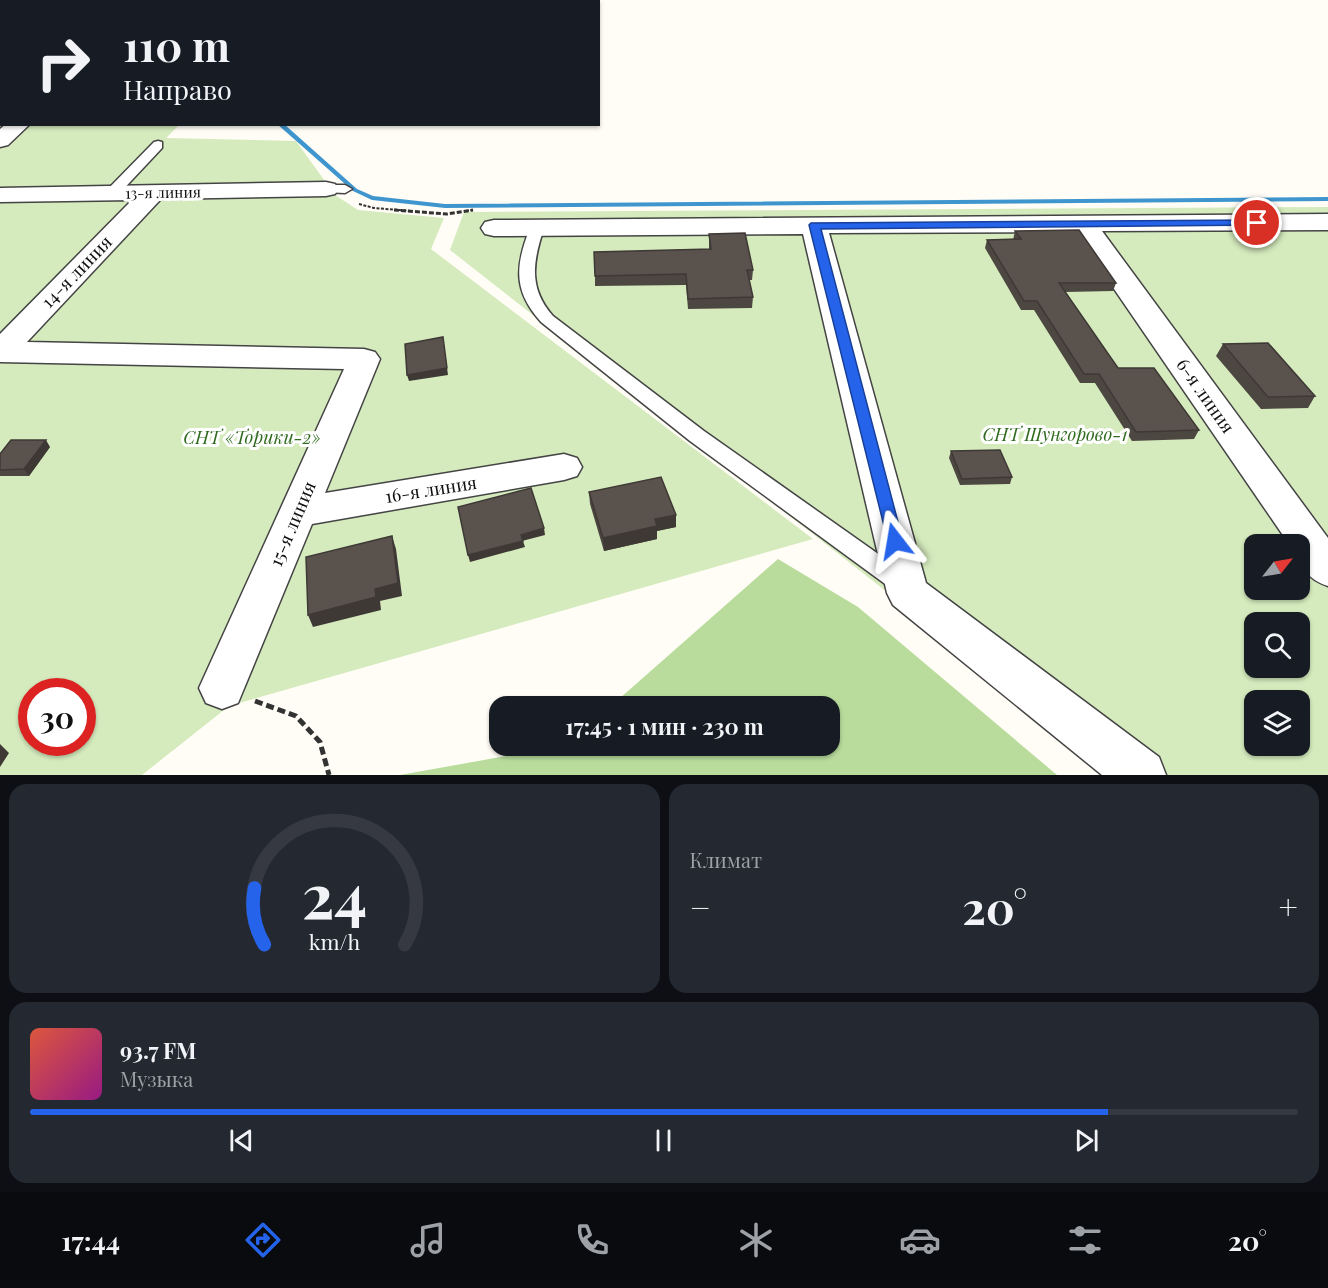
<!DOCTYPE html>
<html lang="ru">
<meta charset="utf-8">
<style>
body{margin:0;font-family:"Playfair Display",serif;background:#242831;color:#f1f3f6;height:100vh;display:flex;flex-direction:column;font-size:22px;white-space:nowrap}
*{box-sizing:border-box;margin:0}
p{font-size:20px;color:#9ea1a6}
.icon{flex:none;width:33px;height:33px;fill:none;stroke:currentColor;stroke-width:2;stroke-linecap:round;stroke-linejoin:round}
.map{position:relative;height:775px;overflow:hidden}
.drawer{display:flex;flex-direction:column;gap:9px;padding:9px;background:#0d0f14;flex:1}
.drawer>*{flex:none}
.guide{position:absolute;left:0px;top:0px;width:600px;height:126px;box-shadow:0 2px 4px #0004;background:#171b24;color:#f1f3f6;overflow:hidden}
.needle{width:39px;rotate:59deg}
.fabs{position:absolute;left:1244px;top:534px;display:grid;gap:12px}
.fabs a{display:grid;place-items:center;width:66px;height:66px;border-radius:12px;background:#171b24;box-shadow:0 2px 4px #0004;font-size:30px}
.speed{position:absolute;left:18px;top:678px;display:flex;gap:12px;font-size:30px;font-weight:700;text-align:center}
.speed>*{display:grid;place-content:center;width:78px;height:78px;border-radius:50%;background:#171b24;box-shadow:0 2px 4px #0004;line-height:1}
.speed .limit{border:9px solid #d22;background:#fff;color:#111}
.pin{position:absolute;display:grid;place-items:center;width:51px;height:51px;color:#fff;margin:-26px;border:3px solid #fff;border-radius:50%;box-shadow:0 2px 6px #0007}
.me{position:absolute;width:66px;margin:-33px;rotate:346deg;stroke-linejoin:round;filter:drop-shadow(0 0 4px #0008)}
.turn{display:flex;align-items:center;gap:21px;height:126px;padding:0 24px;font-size:27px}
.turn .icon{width:78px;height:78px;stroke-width:2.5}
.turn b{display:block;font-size:42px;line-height:51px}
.big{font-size:45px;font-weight:700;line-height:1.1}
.drawer .widget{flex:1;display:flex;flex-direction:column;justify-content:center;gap:9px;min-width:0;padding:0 21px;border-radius:18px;background:#242831}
.drawer .dial{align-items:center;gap:0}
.dial svg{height:156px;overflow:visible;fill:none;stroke:#363941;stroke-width:7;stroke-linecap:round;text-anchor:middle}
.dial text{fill:#f1f3f6;stroke:none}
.song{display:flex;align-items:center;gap:18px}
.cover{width:72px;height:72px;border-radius:9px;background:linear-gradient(135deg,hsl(10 70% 55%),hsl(310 70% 35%))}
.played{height:6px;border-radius:3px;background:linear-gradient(90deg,#2563eb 85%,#363941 85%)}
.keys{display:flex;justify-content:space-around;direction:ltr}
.heat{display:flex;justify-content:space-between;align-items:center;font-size:33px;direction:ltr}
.drawer .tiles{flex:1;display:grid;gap:9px;grid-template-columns:1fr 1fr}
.widget:last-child{grid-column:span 2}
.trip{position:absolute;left:489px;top:696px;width:351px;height:60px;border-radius:18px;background:#171b24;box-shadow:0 2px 4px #0004;font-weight:700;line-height:60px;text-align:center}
.dock{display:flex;height:96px;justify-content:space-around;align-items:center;background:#090b0e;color:#9ea1a6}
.dock .icon{width:42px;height:42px}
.dock .active{color:#2563eb}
.dock b{font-size:27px;color:#f1f3f6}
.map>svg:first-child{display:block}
.green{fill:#d5ebbd;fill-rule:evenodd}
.forest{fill:#b9dc9c}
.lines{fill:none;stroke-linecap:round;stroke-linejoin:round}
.stream{fill:#3f96cf;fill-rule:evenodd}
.lane-casing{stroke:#444;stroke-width:3}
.street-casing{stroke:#444;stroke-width:3}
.path-far2{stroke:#333;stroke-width:2;stroke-dasharray:3 1.5;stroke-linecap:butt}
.path-far1{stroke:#333;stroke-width:3;stroke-dasharray:5 2;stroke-linecap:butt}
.path{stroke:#333;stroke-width:5;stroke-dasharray:8 4;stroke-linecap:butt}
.lane{fill:#fff;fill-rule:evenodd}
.street{fill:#fff;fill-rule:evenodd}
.wall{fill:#4d4742}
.shaded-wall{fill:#3f3936}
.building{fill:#5a524d;stroke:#3f3936;stroke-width:1.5}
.route{fill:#2563eb;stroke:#184099;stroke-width:1.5}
.labels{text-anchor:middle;stroke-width:6;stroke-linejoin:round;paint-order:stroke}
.far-street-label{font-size:15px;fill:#111;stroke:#fff}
.street-label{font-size:18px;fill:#111;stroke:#fff}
.park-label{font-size:18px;font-style:italic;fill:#2f6b1f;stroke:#fff}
</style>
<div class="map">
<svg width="1328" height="775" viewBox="0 0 1328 775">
<rect width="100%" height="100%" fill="#fffdf5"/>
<path class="green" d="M 0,2 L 2,124 L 179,125 L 166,138 L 296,141 L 327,184 L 326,189 L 358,210 L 444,218 L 431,249 L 813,539 L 229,706 L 142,775 L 0,775 ZM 32,692 L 82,692 L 82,742 L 32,742 Z
M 1328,207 L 1328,775 L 1121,775 L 450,250 L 464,212 ZM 1254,544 L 1299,544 L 1299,590 L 1254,590 ZM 1254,622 L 1299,622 L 1299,668 L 1254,668 ZM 1254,700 L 1299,700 L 1299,746 L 1254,746 Z"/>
<path class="forest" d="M 778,559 L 858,607 L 1057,775 L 400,775 L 562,746 L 830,746 L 830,706 L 611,706 Z"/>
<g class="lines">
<path class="stream" d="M 136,0 L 140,0 L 142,2 L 137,2 Z
M 277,124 L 284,124 L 357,189 L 373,196 L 445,204 L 1328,197 L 1328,201 L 445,208 L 372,200 L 353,191 Z"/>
<defs>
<path id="lane" d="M 158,141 L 162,142 L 162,148 L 116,197 L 106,197 L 104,194 L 106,191 L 154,142 Z
M 326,185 L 345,185 L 352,189 L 345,193 L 321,192 L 319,189 L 321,186 Z
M 537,224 L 544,228 C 533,261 528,288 553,316 L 704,431 L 908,575 L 911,582 L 908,589 L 900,591 L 892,589 L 690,441 L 541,322 C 513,291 515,266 530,228 Z"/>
<path id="street" d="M 14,0 L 39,0 L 13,2 Z
M 0,50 L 2,50 L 0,62 Z
M 6,124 L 30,124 L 8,145 L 0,147 L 0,129 Z
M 326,182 L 335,184 L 338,189 L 335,194 L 326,196 L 161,199 L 27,342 L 364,349 L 375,352 L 380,359 L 325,493 L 564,454 L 577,458 L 582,467 L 577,476 L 564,480 L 312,524 L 238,703 L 222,709 L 206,703 L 199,688 L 344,369 L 0,362 L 0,334 L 132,200 L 0,202 L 0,188 Z
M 1328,214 L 1328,230 L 1102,231 L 1328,538 L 1328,586 C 1307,579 1299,567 1299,544 L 1289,544 L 1075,232 L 829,233 L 926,583 L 1159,757 L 1166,775 L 1102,775 L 893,605 L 887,593 L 803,234 L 494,236 L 485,234 L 481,228 L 485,222 L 494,220 Z"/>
</defs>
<use href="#lane" class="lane-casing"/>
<use href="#street" class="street-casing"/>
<path class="path-far2" d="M 359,204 L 374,208 L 412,211
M 466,211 L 473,210"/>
<path class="path-far1" d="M 394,210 L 447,214 L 473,210"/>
<path class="path" d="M 255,701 L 296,716 L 320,742 L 329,775"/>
<use href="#lane" class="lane"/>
<use href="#street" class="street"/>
</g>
<path class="wall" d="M 1015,231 L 1116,283 L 1113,291 L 1065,292 L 1118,368 L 1199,430 L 1194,439 L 1132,441 L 1095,383 L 1080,383 L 1034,310 L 1021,310 L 985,248 L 987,240 L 1013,240 Z
M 709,234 L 753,270 L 752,280 L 749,280 L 753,297 L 752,308 L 688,309 L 686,285 L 595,286 L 595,276 L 709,249 Z
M 1223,344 L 1315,396 L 1308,408 L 1261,409 L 1216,356 Z
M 50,447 L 29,476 L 0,476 L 0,454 Z
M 951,451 L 1012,477 L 1010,484 L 960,485 L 949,458 Z
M 589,492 L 676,515 L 676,527 L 657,531 L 657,539 L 604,551 L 590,504 Z"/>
<path class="shaded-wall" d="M 443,337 L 448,375 L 409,381 L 407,375 Z
M 46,440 L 50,447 L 29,476 L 24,469 Z
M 676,515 L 676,527 L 657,531 L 657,539 L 604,551 L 603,538 L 655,519 Z
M 544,528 L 545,535 L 522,541 L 521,535 Z
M 392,536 L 396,549 L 402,596 L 380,601 L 381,610 L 313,627 L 308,615 L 375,589 Z
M 523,541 L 525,547 L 470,562 L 468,555 Z
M 0,744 L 9,753 L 0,767 Z"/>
<path class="building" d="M 27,0 L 125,0 L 126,2 L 28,2 Z
M 1079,230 L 1116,283 L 1059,283 L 1118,368 L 1154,368 L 1199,430 L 1136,432 L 1099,374 L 1084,374 L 1037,301 L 1024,301 L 987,240 L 1021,239 L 1015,231 Z
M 745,233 L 753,270 L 747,270 L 753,297 L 688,299 L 686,274 L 595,276 L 594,252 L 711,249 L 709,234 Z
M 443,337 L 447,368 L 407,375 L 405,344 Z
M 1268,343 L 1315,396 L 1268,397 L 1223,344 Z
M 11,440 L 46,440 L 24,469 L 0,470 L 0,454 Z
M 1000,450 L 1012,477 L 962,479 L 951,451 Z
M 661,477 L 676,515 L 655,519 L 657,526 L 603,538 L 589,492 Z
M 531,488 L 544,528 L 521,535 L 523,541 L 468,555 L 458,507 Z
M 392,536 L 398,583 L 375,589 L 376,597 L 308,615 L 306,557 Z"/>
<path class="route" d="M 1257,220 L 1262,223 L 1260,225 L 821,229 L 903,541 L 901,546 L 895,548 L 889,546 L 809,225 L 811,223 Z"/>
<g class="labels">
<g class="far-street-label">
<text transform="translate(163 193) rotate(-1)" y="5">13-я линия</text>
</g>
<g class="street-label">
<text transform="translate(77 272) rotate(-46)" y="6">14-я линия</text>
<text transform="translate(1205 396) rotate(55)" y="6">6-я линия</text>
<text transform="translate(431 490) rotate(-9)" y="6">16-я линия</text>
<text transform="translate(293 524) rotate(-67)" y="6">15-я линия</text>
</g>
<g class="park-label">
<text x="1055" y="441">СНТ Шунгорово-1</text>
<text x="252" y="444">СНТ «Торики-2»</text>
</g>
</g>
</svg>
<div class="fabs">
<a><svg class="needle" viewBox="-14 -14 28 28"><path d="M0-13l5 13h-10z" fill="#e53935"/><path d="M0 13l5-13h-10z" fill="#9ea1a6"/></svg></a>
<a><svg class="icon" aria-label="search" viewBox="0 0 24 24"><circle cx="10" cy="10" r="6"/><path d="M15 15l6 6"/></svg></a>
<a><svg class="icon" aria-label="layers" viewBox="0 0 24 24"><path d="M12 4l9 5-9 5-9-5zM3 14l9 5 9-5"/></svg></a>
</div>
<div class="speed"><div class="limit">30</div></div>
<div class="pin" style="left:1257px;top:223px;background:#d93025"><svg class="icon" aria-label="arrive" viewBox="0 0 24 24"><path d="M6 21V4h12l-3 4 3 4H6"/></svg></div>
<svg class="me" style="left:895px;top:541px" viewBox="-20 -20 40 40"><path d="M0-17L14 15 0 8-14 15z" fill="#2563eb" stroke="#fff" stroke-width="4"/></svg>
<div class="trip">17:45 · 1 мин · 230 m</div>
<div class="guide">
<div class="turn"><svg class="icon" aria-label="right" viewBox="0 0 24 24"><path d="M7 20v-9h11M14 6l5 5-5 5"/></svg><div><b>110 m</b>Направо</div></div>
</div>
</div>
<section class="drawer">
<div class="tiles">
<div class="widget dial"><svg viewBox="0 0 100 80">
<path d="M14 69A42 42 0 1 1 86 69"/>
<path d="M14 69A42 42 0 0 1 9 40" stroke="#2563eb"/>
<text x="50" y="56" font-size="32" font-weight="700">24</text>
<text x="50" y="72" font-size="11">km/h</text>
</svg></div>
<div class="widget"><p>Климат</p>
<div class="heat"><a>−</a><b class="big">20°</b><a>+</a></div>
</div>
<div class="widget">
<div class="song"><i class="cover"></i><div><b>93.7 FM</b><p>Музыка</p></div></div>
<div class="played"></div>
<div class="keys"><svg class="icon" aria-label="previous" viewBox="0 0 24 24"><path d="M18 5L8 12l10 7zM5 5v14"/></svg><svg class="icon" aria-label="pause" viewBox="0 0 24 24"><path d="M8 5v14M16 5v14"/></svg><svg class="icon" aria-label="next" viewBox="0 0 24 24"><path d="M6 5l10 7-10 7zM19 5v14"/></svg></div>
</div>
</div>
</section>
<nav class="dock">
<b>17:44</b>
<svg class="icon active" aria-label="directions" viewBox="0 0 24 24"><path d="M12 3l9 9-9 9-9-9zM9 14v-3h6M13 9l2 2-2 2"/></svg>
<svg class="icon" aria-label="music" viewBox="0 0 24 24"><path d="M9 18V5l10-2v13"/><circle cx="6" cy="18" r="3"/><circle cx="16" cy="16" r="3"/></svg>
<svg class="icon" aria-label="phone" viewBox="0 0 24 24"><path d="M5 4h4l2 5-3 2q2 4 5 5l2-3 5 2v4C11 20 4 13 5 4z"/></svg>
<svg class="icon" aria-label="climate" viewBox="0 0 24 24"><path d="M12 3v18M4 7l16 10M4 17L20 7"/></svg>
<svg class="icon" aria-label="car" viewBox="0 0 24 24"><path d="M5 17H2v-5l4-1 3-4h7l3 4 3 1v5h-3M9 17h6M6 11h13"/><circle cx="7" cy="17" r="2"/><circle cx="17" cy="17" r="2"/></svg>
<svg class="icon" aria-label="filters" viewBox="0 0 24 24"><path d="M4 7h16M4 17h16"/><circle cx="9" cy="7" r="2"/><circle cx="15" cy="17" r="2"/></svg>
<b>20°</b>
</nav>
